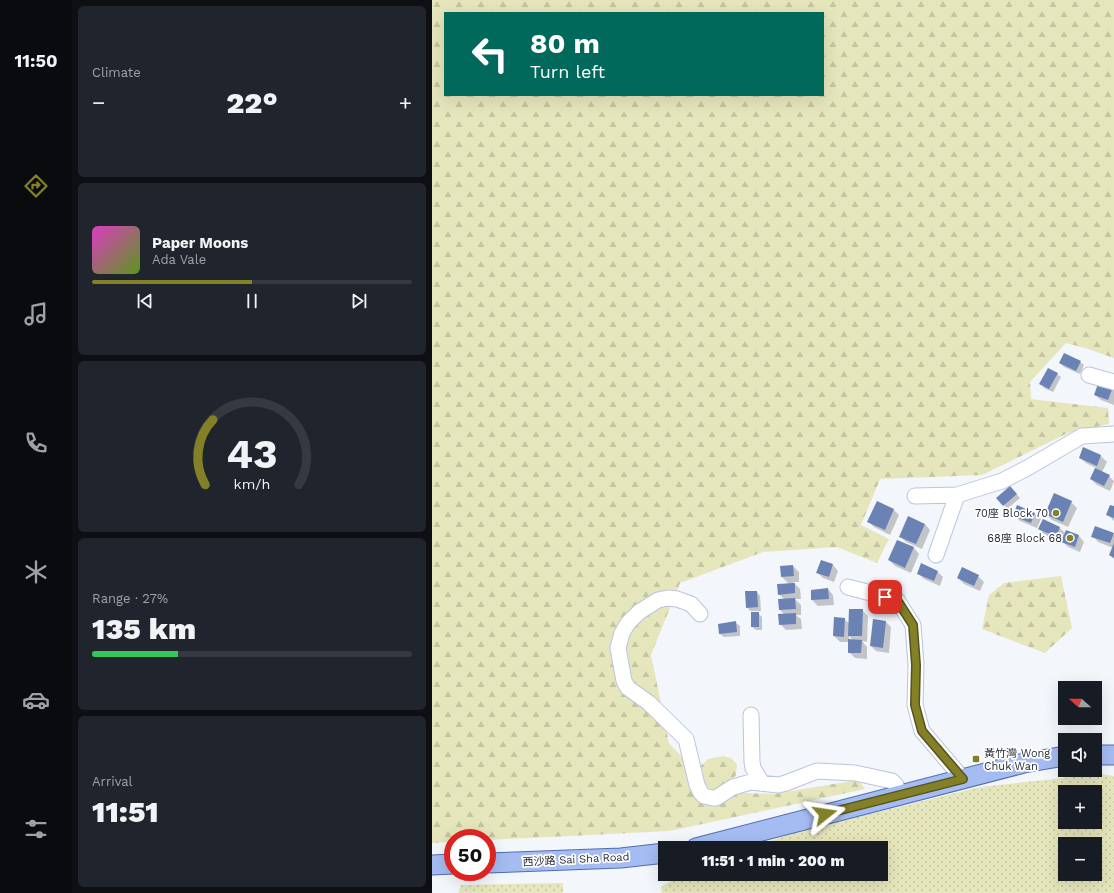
<!DOCTYPE html>
<meta charset="utf-8">
<style>
body{margin:0;font-family:"Work Sans","Noto Sans TC",sans-serif;background:#20242c;color:#f1f3f6;height:100vh;display:flex;flex-direction:column;font-size:15px;white-space:nowrap}
*{box-sizing:border-box;margin:0}
p{font-size:13px;color:#9ea1a6}
.icon{flex:none;width:22px;height:22px;fill:none;stroke:currentColor;stroke-width:2;stroke-linecap:round;stroke-linejoin:round}
.map{position:relative;flex:1;overflow:hidden}
.drawer{display:flex;flex-direction:column;gap:6px;padding:6px;background:#0d0f14;width:360px}
.drawer>*{flex:none}
.guide{position:absolute;left:12px;top:12px;width:380px;height:84px;border-radius:0px;box-shadow:0 4px 16px #0002;background:#00695c;color:#fff;overflow:hidden}
.needle{width:26px;rotate:291deg}
.fabs{position:absolute;left:626px;top:681px;display:grid;gap:8px}
.fabs a{display:grid;place-items:center;width:44px;height:44px;border-radius:0px;background:#171b24;box-shadow:0 4px 16px #0002;font-size:20px}
.speed{position:absolute;left:12px;top:829px;display:flex;gap:8px;font-size:20px;font-weight:700;text-align:center}
.speed>*{display:grid;place-content:center;width:52px;height:52px;border-radius:50%;background:#171b24;box-shadow:0 4px 16px #0002;line-height:1}
.speed .limit{border:6px solid #d22;background:#fff;color:#111}
.pin{position:absolute;display:grid;place-items:center;width:34px;height:34px;color:#fff;margin:-17px;border-radius:8px;box-shadow:0 2px 6px #0006}
.me{position:absolute;width:44px;margin:-22px;rotate:75deg;stroke-linejoin:round;filter:drop-shadow(0 0 3px #0008)}
.turn{display:flex;align-items:center;gap:14px;height:84px;padding:0 20px;font-size:18px}
.turn .icon{width:52px;height:52px;stroke-width:2.5}
.turn b{display:block;font-size:28px;line-height:34px}
.big{font-size:30px;font-weight:800;line-height:1.1}
.drawer .card{flex:1;display:flex;flex-direction:column;justify-content:center;gap:6px;min-width:0;padding:0 14px;border-radius:6px;background:#20242c}
.drawer .dial{align-items:center;gap:0}
.dial svg{height:104px;overflow:visible;fill:none;stroke:#363941;stroke-width:7;stroke-linecap:round;text-anchor:middle}
.dial text{fill:#f1f3f6;stroke:none}
.song{display:flex;align-items:center;gap:12px}
.cover{width:48px;height:48px;border-radius:6px;background:linear-gradient(135deg,hsl(310 70% 55%),hsl(90 70% 35%))}
.played{height:4px;border-radius:2px;background:linear-gradient(90deg,#838028 50%,#363941 50%)}
.keys{display:flex;justify-content:space-around;direction:ltr}
.heat{display:flex;justify-content:space-between;align-items:center;font-size:22px;direction:ltr}
.charge{height:6px;border-radius:3px;background:linear-gradient(90deg,#34c759 27%,#363941 0)}
.trip{position:absolute;left:226px;top:841px;width:230px;height:40px;border-radius:0px;background:#171b24;box-shadow:0 4px 16px #0002;font-weight:800;line-height:40px;text-align:center}
main{display:flex;flex:1;min-height:0}
.menu{display:flex;flex-direction:column;width:72px;justify-content:space-around;align-items:center;background:#090b0e;color:#9ea1a6}
.menu .icon{width:28px;height:28px}
.menu .selected{color:#838028}
.menu b{font-size:18px;color:#f1f3f6}
.map>svg:first-child{display:block}
.grass{fill:url(#grass-dots);fill-rule:evenodd}
.forest{fill:url(#forest-firs);fill-rule:evenodd}
.shadow{fill:#0003;fill-rule:evenodd}
.building{fill:#6b82b4}
.lines{fill:none;stroke-linecap:round;stroke-linejoin:round}
.minor-casing{stroke:#b9c5df;stroke-width:17}
.major-casing{stroke:#526dab;stroke-width:21}
.minor{stroke:#fff;stroke-width:15}
.major{stroke:#a5bcf2;stroke-width:19}
.route-casing{stroke:#55531a;stroke-width:10}
.route{stroke:#838028;stroke-width:7}
.poi-dot{fill:#838028;stroke:#fff;stroke-width:1.5}
.labels{text-anchor:middle;stroke-width:3.5;stroke-linejoin:round;paint-order:stroke}
.poi-label{font-size:11px;fill:#262b35;stroke:#fff;text-anchor:end}
.street-label{font-size:11px;fill:#262b35;stroke:#fff}
</style>
<main>
<nav class="menu">
<b>11:50</b>
<svg class="icon selected" aria-label="directions" viewBox="0 0 24 24"><path d="M12 3l9 9-9 9-9-9zM9 14v-3h6M13 9l2 2-2 2"/></svg>
<svg class="icon" aria-label="music" viewBox="0 0 24 24"><path d="M9 18V5l10-2v13"/><circle cx="6" cy="18" r="3"/><circle cx="16" cy="16" r="3"/></svg>
<svg class="icon" aria-label="phone" viewBox="0 0 24 24"><path d="M5 4h4l2 5-3 2q2 4 5 5l2-3 5 2v4C11 20 4 13 5 4z"/></svg>
<svg class="icon" aria-label="climate" viewBox="0 0 24 24"><path d="M12 3v18M4 7l16 10M4 17L20 7"/></svg>
<svg class="icon" aria-label="car" viewBox="0 0 24 24"><path d="M5 17H2v-5l4-1 3-4h7l3 4 3 1v5h-3M9 17h6M6 11h13"/><circle cx="7" cy="17" r="2"/><circle cx="17" cy="17" r="2"/></svg>
<svg class="icon" aria-label="filters" viewBox="0 0 24 24"><path d="M4 7h16M4 17h16"/><circle cx="9" cy="7" r="2"/><circle cx="15" cy="17" r="2"/></svg>
</nav>
<section class="drawer">
<div class="card"><p>Climate</p>
<div class="heat"><a>−</a><b class="big">22°</b><a>+</a></div>
</div>
<div class="card">
<div class="song"><i class="cover"></i><div><b>Paper Moons</b><p>Ada Vale</p></div></div>
<div class="played"></div>
<div class="keys"><svg class="icon" aria-label="previous" viewBox="0 0 24 24"><path d="M18 5L8 12l10 7zM5 5v14"/></svg><svg class="icon" aria-label="pause" viewBox="0 0 24 24"><path d="M8 5v14M16 5v14"/></svg><svg class="icon" aria-label="next" viewBox="0 0 24 24"><path d="M6 5l10 7-10 7zM19 5v14"/></svg></div>
</div>
<div class="card dial"><svg viewBox="0 0 100 80">
<path d="M14 69A42 42 0 1 1 86 69"/>
<path d="M14 69A42 42 0 0 1 20 19" stroke="#838028"/>
<text x="50" y="56" font-size="32" font-weight="700">43</text>
<text x="50" y="72" font-size="11">km/h</text>
</svg></div>
<div class="card"><p>Range · 27%</p><b class="big">135 km</b><div class="charge"></div></div>
<div class="card"><p>Arrival</p><b class="big">11:51</b></div>
</section>
<div class="map">
<svg width="682" height="893" viewBox="0 0 682 893">
<defs>
<pattern id="grass-dots" width="8" height="8" patternUnits="userSpaceOnUse"><rect width="8" height="8" fill="#e6e6bc"/><path d="M2 2h.1M6 6h.1" fill="none" stroke="#c5c5a2" stroke-width="1.8" stroke-linecap="round"/></pattern>
<pattern id="forest-firs" width="22" height="20" patternUnits="userSpaceOnUse"><rect width="22" height="20" fill="#e6e6bc"/><path d="M5 1l3.5 6h-7zM16 11l3.5 6h-7z" fill="#c5c5a2"/></pattern>
</defs>
<rect width="100%" height="100%" fill="#f3f6fb"/>
<path class="grass" d="M 668,774 L 682,776 L 682,893 L 230,893 L 229,887 L 250,874 L 449,874 L 449,848 L 318,848 L 365,832 L 548,787 ZM 633,792 L 663,792 L 663,822 L 633,822 ZM 633,844 L 663,844 L 663,874 L 633,874 Z
M 131,883 L 131,893 L 26,893 L 29,885 Z"/>
<path class="forest" d="M 0,0 L 682,0 L 682,358 L 653,348 L 634,343 L 598,382 L 599,399 L 676,408 L 677,424 L 636,433 L 550,475 L 448,479 L 429,525 L 457,539 L 445,563 L 405,547 L 331,552 L 248,583 L 219,655 L 237,743 L 263,771 L 276,759 L 291,756 L 299,758 L 305,764 L 304,775 L 290,792 L 341,794 L 426,780 L 433,789 L 238,831 L 55,840 L 55,838 L 21,838 L 21,842 L 0,843 ZM 13,13 L 391,13 L 391,95 L 13,95 Z
M 629,576 L 640,628 L 613,653 L 550,629 L 557,595 L 572,583 Z"/>
<path class="shadow" d="M 648,362 L 652,365 L 648,374 L 632,367 L 628,363 Z
M 625,374 L 629,377 L 621,392 L 612,388 L 609,384 Z
M 668,383 L 682,389 L 682,405 L 669,400 L 663,395 Z
M 652,449 L 669,456 L 675,462 L 670,472 L 677,476 L 682,481 L 678,491 L 665,485 L 659,479 L 664,468 L 654,463 L 648,458 Z
M 578,487 L 588,498 L 575,509 L 572,505 Z
M 639,502 L 645,508 L 636,527 L 620,520 L 614,514 Z
M 586,506 L 603,514 L 609,519 L 605,528 L 588,521 L 582,515 Z
M 682,508 L 682,521 L 675,514 Z
M 461,509 L 467,515 L 458,535 L 442,527 L 437,522 Z
M 611,520 L 628,528 L 633,533 L 634,531 L 647,536 L 652,542 L 648,552 L 636,547 L 630,541 L 613,535 L 607,529 Z
M 493,524 L 498,530 L 490,549 L 474,542 L 468,536 Z
M 681,534 L 682,535 L 682,559 L 678,555 L 681,548 L 666,542 L 661,536 Z
M 466,541 L 482,548 L 487,554 L 479,573 L 463,566 L 457,560 Z
M 389,561 L 401,565 L 406,571 L 402,582 L 391,578 L 385,572 Z
M 490,565 L 506,572 L 511,577 L 508,586 L 492,579 L 486,573 Z
M 361,566 L 367,572 L 367,582 L 361,582 L 368,589 L 369,599 L 363,599 L 369,605 L 369,615 L 364,615 L 369,619 L 370,629 L 354,630 L 348,624 L 352,614 L 348,610 L 353,600 L 347,594 L 357,584 L 350,577 Z
M 546,576 L 552,582 L 548,591 L 532,584 L 526,578 Z
M 396,589 L 401,595 L 402,605 L 386,606 L 380,600 L 380,591 Z
M 325,592 L 328,596 L 329,611 L 318,611 L 315,607 Z
M 430,610 L 436,616 L 435,642 L 430,641 L 435,647 L 435,659 L 423,658 L 417,652 L 417,642 L 408,642 L 402,636 L 412,619 L 418,624 ZM 417,636 L 422,641 L 417,640 Z
M 326,613 L 330,617 L 330,630 L 324,630 L 320,627 Z
M 454,622 L 459,627 L 457,653 L 444,651 L 439,646 Z
M 304,623 L 308,626 L 308,636 L 292,637 L 288,634 Z"/>
<path class="building" d="M 632,353 L 649,361 L 644,371 L 627,363 Z
M 616,368 L 626,373 L 617,389 L 607,384 Z
M 667,381 L 681,387 L 676,400 L 662,395 Z
M 651,447 L 669,455 L 665,466 L 647,458 Z
M 663,468 L 678,475 L 672,486 L 658,479 Z
M 578,486 L 585,494 L 571,506 L 564,498 Z
M 622,493 L 640,501 L 631,522 L 613,514 Z
M 445,501 L 462,509 L 453,530 L 435,522 Z
M 585,505 L 603,513 L 599,523 L 581,516 Z
M 678,505 L 682,506 L 682,518 L 674,515 Z
M 476,516 L 493,524 L 484,544 L 467,537 Z
M 611,519 L 628,527 L 624,537 L 606,529 Z
M 663,526 L 682,533 L 678,543 L 659,537 Z
M 634,530 L 647,535 L 643,547 L 629,542 Z
M 465,540 L 482,547 L 473,568 L 456,560 Z
M 682,543 L 682,558 L 677,555 Z
M 389,560 L 401,564 L 397,577 L 384,573 Z
M 489,563 L 506,571 L 502,581 L 485,574 Z
M 361,565 L 362,576 L 349,577 L 348,566 Z
M 530,567 L 547,575 L 542,586 L 525,578 Z
M 363,583 L 363,593 L 346,595 L 345,584 Z
M 396,588 L 397,599 L 379,600 L 379,590 Z
M 313,591 L 325,591 L 326,607 L 314,608 Z
M 363,598 L 364,609 L 347,610 L 346,599 Z
M 417,609 L 431,609 L 430,636 L 416,636 Z
M 319,612 L 327,612 L 327,627 L 319,627 Z
M 364,613 L 364,624 L 347,625 L 346,614 Z
M 402,617 L 413,618 L 412,637 L 401,636 Z
M 441,619 L 454,621 L 451,648 L 438,646 Z
M 304,621 L 305,632 L 287,634 L 286,624 Z
M 416,639 L 430,640 L 429,653 L 416,653 Z"/>
<g class="lines">
<defs>
<path id="minor" d="M 657,375 L 682,382
M 483,496 L 525,495 L 570,481 L 597,467 L 650,436 L 682,434
M 504,555 L 525,495
M 416,587 L 465,600 L 481,625 L 484,665 L 483,705 L 490,731 L 531,779
M 268,614 L 259,604 L 245,599 L 236,598 L 226,600 L 207,612 L 196,623 L 190,633 L 186,648 L 192,681 L 196,688 L 217,703 L 254,739 L 265,785 L 269,793 L 272,796 L 281,798 L 284,798 L 301,787 L 319,782 L 346,785 L 354,783 L 385,771 L 423,773 L 460,781 L 464,785 L 466,795
M 319,715 L 320,762 L 321,768 L 330,783"/>
<path id="major" d="M 663,755 L 682,755
M 264,848 L 592,763 L 633,756
M 55,863 L 189,858 L 233,853
M 0,865 L 21,864"/>
</defs>
<use href="#minor" class="minor-casing"/>
<use href="#major" class="major-casing"/>
<use href="#minor" class="minor"/>
<use href="#major" class="major"/>
</g>
<g class="lines">
<defs>
<path id="route" d="M 393,814 L 531,779 L 490,731 L 483,705 L 484,665 L 481,625 L 465,600 L 453,597"/>
</defs>
<use href="#route" class="route-casing"/>
<use href="#route" class="route"/>
</g>
<g class="poi-dot">
<circle cx="624" cy="513" r="4"/>
<circle cx="638" cy="538" r="4"/>
<rect x="540" y="755" width="8" height="8" rx="2"/>
</g>
<g class="labels">
<g class="poi-label">
<text x="616" y="517">70座 Block 70</text>
<text x="630" y="542">68座 Block 68</text>
<text x="552" y="757" text-anchor="start">黃竹灣 Wong<tspan x="552" dy="13">Chuk Wan</tspan></text>
</g>
<g class="street-label">
<text transform="translate(144 859) rotate(-3)" y="4">西沙路 Sai Sha Road</text>
</g>
</g>
</svg>
<div class="fabs">
<a><svg class="needle" viewBox="-14 -14 28 28"><path d="M0-13l5 13h-10z" fill="#e53935"/><path d="M0 13l5-13h-10z" fill="#9ea1a6"/></svg></a>
<a><svg class="icon" aria-label="sound" viewBox="0 0 24 24"><path d="M4 9h4l5-4v14l-5-4H4zM17 9q2 3 0 6"/></svg></a>
<a>+</a>
<a>−</a>
</div>
<div class="speed"><div class="limit">50</div></div>
<div class="pin" style="left:453px;top:597px;background:#d93025"><svg class="icon" aria-label="arrive" viewBox="0 0 24 24"><path d="M6 21V4h12l-3 4 3 4H6"/></svg></div>
<svg class="me" style="left:393px;top:814px" viewBox="-20 -20 40 40"><path d="M0-17L14 15 0 8-14 15z" fill="#838028" stroke="#fff" stroke-width="4"/></svg>
<div class="trip">11:51 · 1 min · 200 m</div>
<div class="guide">
<div class="turn"><svg class="icon" aria-label="left" viewBox="0 0 24 24"><path d="M17 20v-9H6M10 6l-5 5 5 5"/></svg><div><b>80 m</b>Turn left</div></div>
</div>
</div>
</main>
